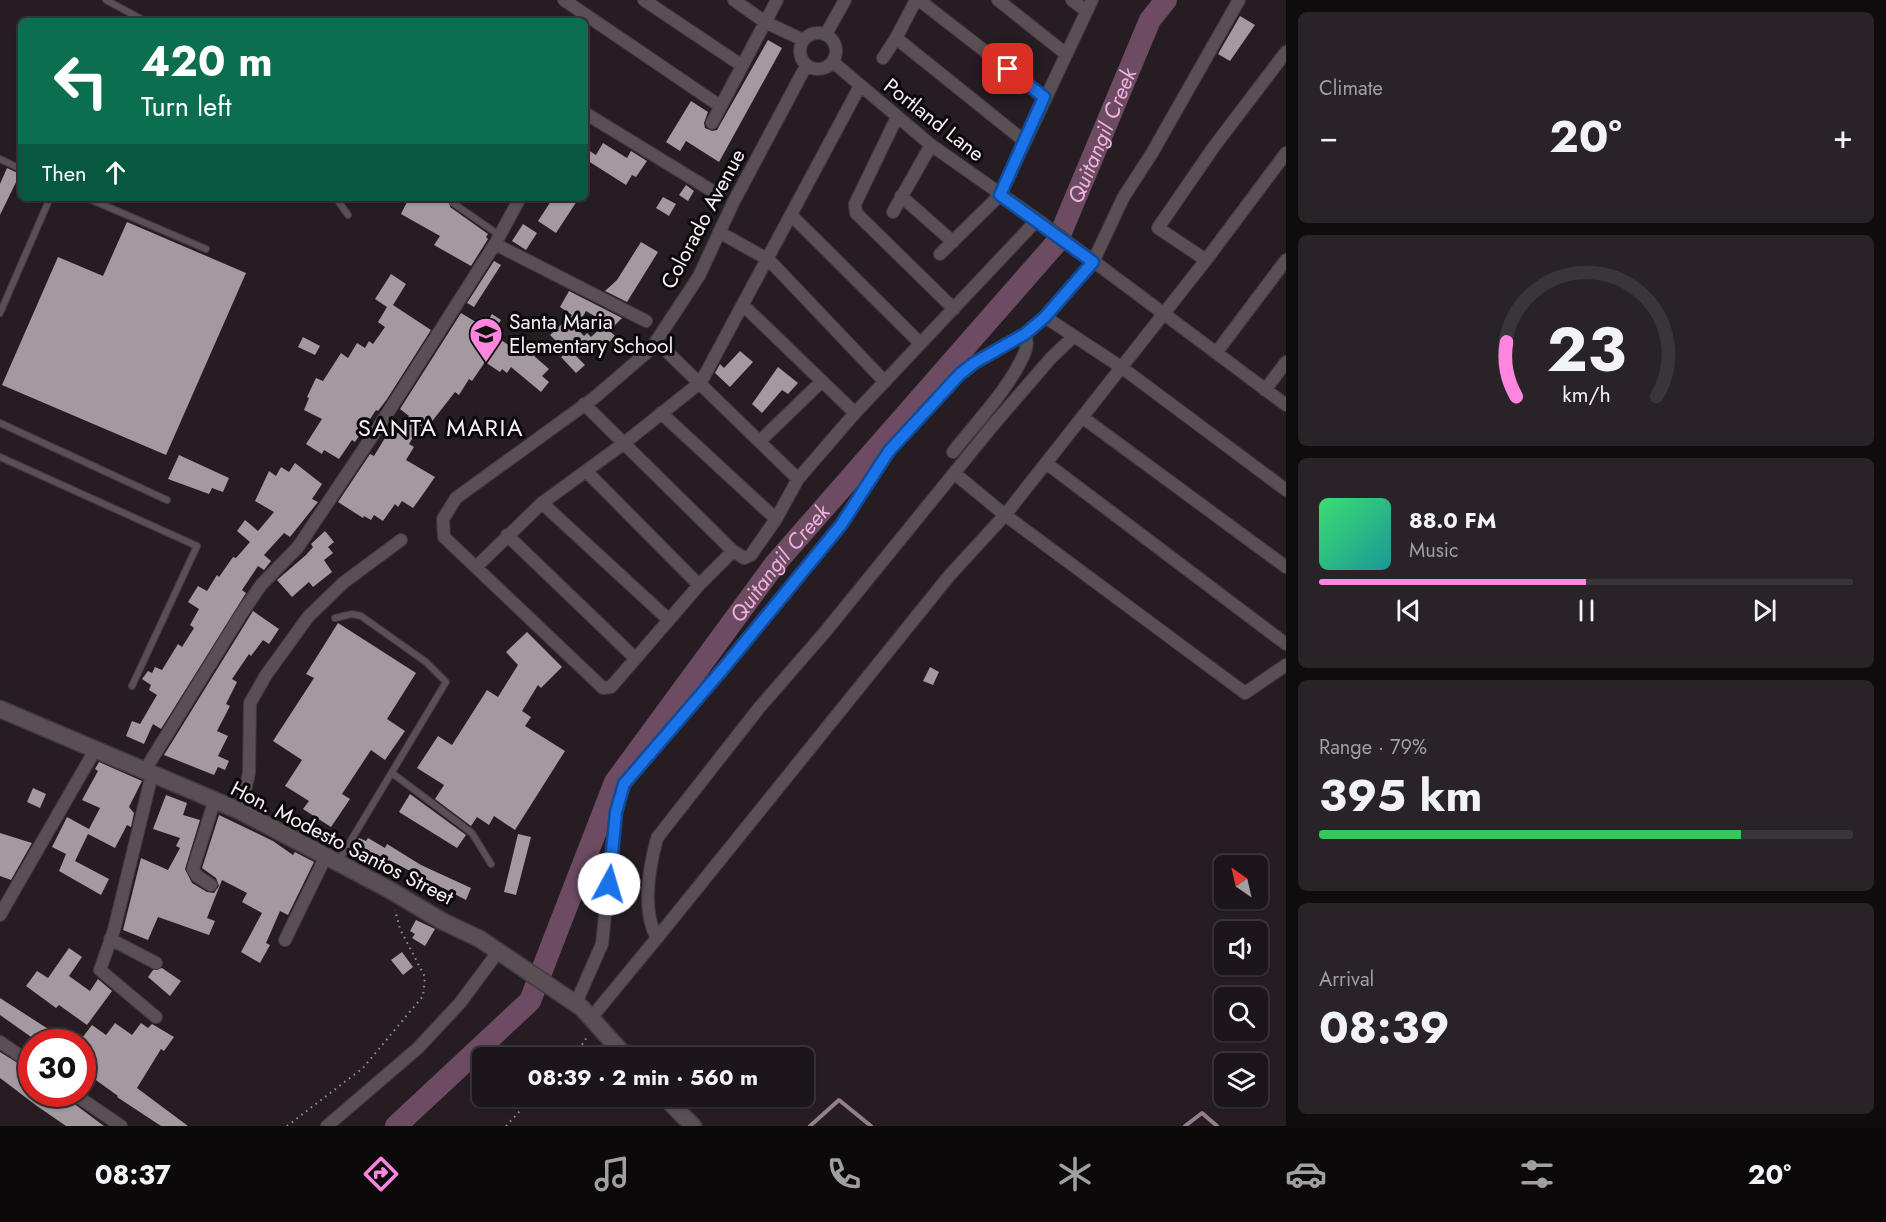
<!DOCTYPE html>
<meta charset="utf-8">
<style>
body{margin:0;font-family:Jost,sans-serif;background:#292327;color:#f1f3f6;height:100vh;display:flex;flex-direction:column;font-size:22px;white-space:nowrap}
*{box-sizing:border-box;margin:0}
p{font-size:20px;color:#a09fa2}
.icon{flex:none;width:33px;height:33px;fill:none;stroke:currentColor;stroke-width:2;stroke-linecap:round;stroke-linejoin:round}
.map{position:relative;flex:1;overflow:hidden}
.sheet{display:flex;flex-direction:column;gap:12px;padding:12px;background:#0f0c0e;width:600px}
.sheet>*{flex:none}
.banner{position:absolute;left:18px;top:18px;width:570px;height:183px;border-radius:9px;box-shadow:0 2px 4px #0004,0 0 0 2px #3a3539;background:#0b6e4f;color:#fff;overflow:hidden}
.needle{width:39px;rotate:326deg}
.tools{position:absolute;left:1214px;top:855px;display:grid;gap:12px}
.tools a{display:grid;place-items:center;width:54px;height:54px;border-radius:9px;background:#1c161a;box-shadow:0 2px 4px #0004,0 0 0 2px #3a3539;font-size:30px}
.speed{position:absolute;left:18px;top:1029px;display:flex;gap:12px;font-size:30px;font-weight:700;text-align:center}
.speed>*{display:grid;place-content:center;width:78px;height:78px;border-radius:50%;background:#1c161a;box-shadow:0 2px 4px #0004,0 0 0 2px #3a3539;line-height:1}
.speed .limit{border:9px solid #d22;background:#fff;color:#111}
.pin{position:absolute;display:grid;place-items:center;width:51px;height:51px;color:#fff;margin:-26px;border-radius:12px;box-shadow:0 3px 9px #0006}
.me{position:absolute;width:66px;margin:-33px;rotate:6deg;stroke-linejoin:round;filter:drop-shadow(0 0 4px #0008)}
.turn{display:flex;align-items:center;gap:21px;height:126px;padding:0 24px;font-size:27px}
.turn .icon{width:78px;height:78px;stroke-width:2.5}
.turn b{display:block;font-size:42px;line-height:51px}
.then{display:flex;align-items:center;height:57px;padding:0 24px;background:#0003;gap:12px;font-size:22px}
.big{font-size:45px;font-weight:700;line-height:1.1}
.sheet .card{flex:1;display:flex;flex-direction:column;justify-content:center;gap:9px;min-width:0;padding:0 21px;border-radius:9px;background:#292327}
.sheet .dial{align-items:center;gap:0}
.dial svg{height:156px;overflow:visible;fill:none;stroke:#3a3539;stroke-width:7;stroke-linecap:round;text-anchor:middle}
.dial text{fill:#f1f3f6;stroke:none}
.song{display:flex;align-items:center;gap:18px}
.cover{width:72px;height:72px;border-radius:9px;background:linear-gradient(135deg,hsl(140 70% 55%),hsl(180 70% 35%))}
.played{height:6px;border-radius:3px;background:linear-gradient(90deg,#ff85df 50%,#3a3539 50%)}
.keys{display:flex;justify-content:space-around;direction:ltr}
.heat{display:flex;justify-content:space-between;align-items:center;font-size:33px;direction:ltr}
.charge{height:9px;border-radius:4px;background:linear-gradient(90deg,#34c759 79%,#3a3539 0)}
.trip{position:absolute;left:472px;top:1047px;width:342px;height:60px;border-radius:9px;background:#1c161a;box-shadow:0 2px 4px #0004,0 0 0 2px #3a3539;font-weight:700;line-height:60px;text-align:center}
.tab-bar{display:flex;height:96px;justify-content:space-around;align-items:center;background:#0b090a;color:#a09fa2}
.tab-bar .icon{width:42px;height:42px}
.tab-bar .active{color:#ff85df}
.tab-bar b{font-size:27px;color:#f1f3f6}
main{display:flex;flex:1;min-height:0}
.map>svg:first-child{display:block}
.lines{fill:none;stroke-linecap:round;stroke-linejoin:round}
.stream{stroke:#967c8e;stroke-width:4}
.river{stroke:#6d4b62;stroke-width:22}
.building{fill:#a499a0}
.service-casing{stroke:#413a3f;stroke-width:8}
.minor-casing{stroke:#413a3f;stroke-width:14}
.tertiary-casing{stroke:#413a3f;stroke-width:19}
.path{stroke:#989195;stroke-width:2;stroke-dasharray:1.5 4.5;stroke-linecap:butt}
.service{stroke:#594f55;stroke-width:6}
.minor{stroke:#594f55;stroke-width:12}
.tertiary{stroke:#594f55;stroke-width:16}
.route-casing{stroke:#114b97;stroke-width:15}
.route{stroke:#1a73e8;stroke-width:10}
.labels{text-anchor:middle;stroke-width:6;stroke-linejoin:round;paint-order:stroke}
.street-label{font-size:21px;fill:#f7f0f4;stroke:#0c080b}
.poi-label{font-size:21px;fill:#f7f0f4;stroke:#0c080b;text-anchor:start}
.water-label{font-size:22px;font-style:italic;fill:#efb2dc;stroke:#0c080b}
.quarter-label{font-size:24px;letter-spacing:1.5px;fill:#f7f0f4;stroke:#0c080b}
</style>
<main>
<div class="map">
<svg width="1286" height="1126" viewBox="0 0 1286 1126">
<rect width="100%" height="100%" fill="#251d22"/>
<g class="lines">
<path class="stream" d="M 810,1126 L 839,1100 L 871,1126
M 1185,1126 L 1202,1113 L 1217,1126"/>
<path class="river" id="s1" d="M 396,1126 L 530,1001 L 615,782 L 775,564 L 1057,242 L 1150,20 L 1166,0"/>
</g>
<path class="building" d="M 1240,16 L 1255,25 L 1230,61 L 1218,54 Z
M 768,40 L 782,48 L 719,162 L 686,141 L 680,151 L 666,142 L 691,101 L 708,112 L 704,123 L 705,128 L 712,131 L 717,130 Z
M 603,143 L 627,158 L 631,151 L 647,161 L 636,177 L 632,175 L 626,185 L 585,159 L 585,148 L 596,155 Z
M 7,168 L 20,174 L 0,215 L 0,184 Z
M 686,185 L 694,191 L 688,201 L 679,195 Z
M 663,197 L 676,204 L 669,216 L 656,208 Z
M 409,198 L 450,198 L 450,207 L 488,234 L 486,237 L 488,239 L 471,266 L 434,245 L 440,236 L 401,214 Z
M 553,198 L 579,198 L 556,233 L 538,221 Z
M 127,222 L 246,273 L 166,455 L 2,385 L 58,257 L 103,276 Z
M 523,224 L 537,233 L 526,250 L 512,241 Z
M 641,242 L 658,252 L 627,302 L 605,291 L 617,280 Z
M 494,261 L 501,265 L 474,307 L 467,303 Z
M 391,274 L 406,284 L 393,305 L 431,330 L 387,399 L 378,411 L 376,410 L 355,442 L 352,440 L 339,459 L 324,450 L 322,454 L 306,444 L 322,419 L 304,410 L 309,398 L 307,397 L 316,378 L 323,381 L 341,353 L 348,358 L 357,343 L 365,348 L 369,341 L 373,344 L 385,327 L 378,322 L 387,307 L 375,299 Z
M 569,291 L 622,318 L 613,327 L 586,311 L 576,328 L 584,336 L 587,333 L 591,337 L 604,325 L 615,336 L 601,351 L 592,341 L 576,356 L 585,365 L 576,373 L 561,357 L 567,352 L 550,335 L 572,315 L 560,307 Z
M 461,313 L 484,327 L 492,314 L 501,320 L 492,334 L 510,346 L 512,343 L 533,355 L 549,369 L 542,376 L 549,382 L 541,392 L 511,367 L 507,373 L 502,369 L 500,372 L 485,362 L 472,381 L 469,379 L 459,395 L 455,392 L 426,429 L 420,425 L 409,444 L 414,447 L 406,460 L 435,477 L 421,497 L 413,508 L 402,501 L 398,507 L 395,504 L 383,521 L 374,515 L 371,520 L 364,516 L 363,518 L 338,502 L 370,454 L 374,456 L 388,433 L 395,437 L 409,416 L 400,409 Z
M 303,337 L 320,346 L 315,355 L 298,347 Z
M 740,351 L 753,362 L 730,387 L 715,373 L 720,364 L 724,368 Z
M 778,367 L 798,383 L 788,394 L 782,390 L 762,413 L 752,404 Z
M 179,455 L 229,478 L 223,492 L 212,488 L 209,494 L 168,479 Z
M 295,463 L 322,484 L 312,499 L 318,502 L 290,537 L 284,533 L 264,555 L 271,561 L 264,570 L 258,566 L 242,590 L 246,593 L 161,729 L 153,724 L 144,744 L 126,736 L 132,721 L 140,724 L 157,695 L 149,690 L 151,685 L 142,679 L 148,671 L 152,673 L 155,667 L 162,670 L 178,644 L 182,647 L 194,628 L 190,625 L 199,609 L 188,602 L 198,586 L 207,591 L 217,575 L 219,577 L 233,557 L 236,558 L 250,542 L 237,531 L 245,520 L 258,531 L 274,512 L 255,501 L 269,471 L 276,476 L 281,467 L 289,472 Z
M 325,531 L 334,542 L 328,547 L 333,553 L 324,560 L 332,572 L 313,587 L 309,582 L 292,597 L 277,580 L 306,555 L 313,547 L 311,544 Z
M 253,611 L 279,629 L 269,644 L 263,640 L 251,656 L 249,654 L 232,679 L 237,682 L 226,704 L 230,706 L 217,731 L 228,736 L 218,756 L 229,761 L 225,770 L 218,767 L 214,775 L 164,755 Z
M 338,623 L 416,673 L 387,719 L 405,731 L 385,760 L 371,750 L 342,794 L 350,799 L 331,827 L 303,809 L 309,801 L 285,786 L 302,760 L 273,741 L 314,678 L 306,674 Z
M 527,632 L 562,667 L 541,688 L 538,685 L 522,711 L 531,717 L 525,726 L 565,751 L 515,830 L 494,816 L 489,825 L 477,817 L 471,826 L 435,799 L 444,785 L 417,768 L 438,736 L 452,745 L 487,690 L 498,697 L 518,665 L 506,652 Z
M 930,667 L 939,672 L 933,685 L 923,681 Z
M 99,762 L 142,781 L 129,807 L 134,813 L 131,827 L 127,825 L 115,848 L 88,834 L 75,861 L 109,879 L 101,895 L 59,871 L 66,854 L 52,847 L 67,817 L 89,829 L 100,808 L 82,800 L 98,771 L 95,769 Z
M 33,788 L 46,794 L 40,808 L 27,802 Z
M 410,794 L 466,835 L 457,848 L 399,812 Z
M 166,795 L 187,803 L 183,815 L 200,820 L 185,869 L 192,883 L 207,892 L 214,893 L 219,886 L 216,878 L 202,868 L 219,815 L 273,841 L 293,855 L 295,852 L 314,862 L 288,915 L 280,911 L 266,943 L 270,945 L 260,963 L 241,952 L 262,913 L 242,902 L 247,893 L 222,880 L 207,918 L 215,921 L 209,935 L 158,917 L 148,940 L 123,930 L 141,858 L 168,870 L 180,848 L 176,846 L 180,838 L 153,829 Z
M 0,833 L 32,843 L 11,880 L 0,876 Z
M 518,834 L 531,837 L 516,895 L 504,892 Z
M 359,838 L 366,841 L 368,838 L 385,848 L 387,844 L 421,865 L 471,888 L 466,900 L 389,860 L 386,865 L 377,860 L 354,846 Z
M 416,920 L 435,929 L 425,946 L 412,938 L 415,934 L 410,931 Z
M 69,948 L 82,957 L 69,976 L 90,991 L 98,979 L 112,991 L 87,1025 L 59,1005 L 56,1008 L 26,986 L 37,971 L 48,978 Z
M 402,952 L 413,967 L 403,975 L 391,960 Z
M 162,968 L 181,981 L 170,996 L 148,977 L 153,970 Z
M 0,998 L 56,1034 L 50,1042 L 31,1042 L 34,1039 L 0,1015 Z
M 115,1023 L 132,1035 L 141,1023 L 148,1028 L 152,1024 L 174,1037 L 164,1051 L 161,1049 L 137,1088 L 188,1126 L 161,1126 L 117,1097 L 118,1096 L 82,1070 L 82,1038 L 92,1025 L 106,1035 Z
M 0,1052 L 32,1072 L 32,1094 L 61,1094 L 104,1126 L 66,1126 L 37,1106 L 0,1078 Z"/>
<g class="lines">
<defs>
<path id="service" d="M 106,0 L 145,21
M 0,159 L 21,169
M 87,198 L 206,249
M 336,198 L 348,215
M 453,203 L 499,235
M 0,313 L 50,198
M 0,423 L 167,500
M 0,457 L 197,546 L 132,686
M 335,618 L 352,614 L 361,616 L 426,662 L 446,682 L 338,862
M 392,773 L 472,833 L 491,864"/>
<path id="minor" d="M 564,0 L 720,106
M 644,0 L 741,65
M 734,0 L 765,22 L 803,40
M 916,0 L 896,38 L 1023,140
M 919,0 L 1044,97
M 998,0 L 1066,54
M 1072,0 L 1086,11
M800 51a18 18 0 1 1 36 0a18 18 0 1 1-36 0Z
M 826,34 L 845,0
M 883,58 L 896,38
M 833,62 L 931,145 L 1045,225 L 1286,405
M 585,113 L 719,195
M 897,117 L 855,204 L 856,213 L 954,309
M 712,123 L 777,0
M 901,196 L 953,242
M 893,212 L 931,145
M 792,216 L 920,343
M 719,232 L 769,260 L 885,382
M 495,244 L 646,321
M 940,254 L 1000,195 L 1092,0
M 1206,260 L 1158,228 L 1213,148 L 1286,52
M 743,305 L 855,413
M 1045,317 L 1121,367 L 1286,490
M 656,341 L 798,479
M 1216,353 L 1286,260
M 1265,390 L 1286,362
M 584,404 L 733,551 L 744,558 L 751,555 L 776,519 L 798,479 L 855,413 L 1037,220
M 661,413 L 776,519
M 1082,417 L 1286,567
M 760,441 L 821,382
M 953,452 C 977,421 1010,388 1025,352 C 1028,345 1027,340 1025,334
M 1046,463 L 1286,644
M 586,471 L 699,585
M 954,473 L 1005,515 L 1245,693 L 1286,665
M 542,503 L 669,620
M 507,535 L 635,658
M 733,551 L 699,585 L 611,687 L 603,688 L 444,537 L 443,519 L 456,498 L 594,398 L 651,349 L 699,276 L 733,203 L 806,66
M 476,567 L 542,503 L 623,444 L 701,382 L 860,86
M 145,770 L 240,616 L 261,585 L 298,547 L 387,414 L 495,244 L 520,198
M 152,774 L 114,930 L 100,970 L 156,1017
M 240,811 L 249,773 L 250,703 L 266,675 L 308,617 L 343,583 L 401,540
M 211,885 L 197,876 L 193,869 L 214,802
M 0,915 L 95,750
M 657,938 L 949,576 L 1005,515 L 1206,260 L 1286,153
M 110,939 L 156,963
M 285,940 L 326,856
M 576,1003 L 602,944 L 616,812 L 624,784 L 722,670 L 841,525 L 889,451 L 960,374 L 974,363 L 1025,334 L 1045,317 L 1093,262 L 1123,198 L 1152,153 L 1239,0
M 591,1018 L 657,938 C 641,910 649,868 657,838 L 759,708 L 825,632 L 994,424 L 1051,358 L 1074,336
M 0,1042 L 32,1064
M 74,1094 L 121,1126
M 327,1126 L 418,1048 L 460,1003 L 498,952"/>
<path id="tertiary" d="M 0,709 L 240,811 L 390,890 L 442,921 L 480,939 L 582,1008 L 627,1058
M 664,1096 L 693,1126"/>
</defs>
<use href="#service" class="service-casing"/>
<use href="#minor" class="minor-casing"/>
<use href="#tertiary" class="tertiary-casing"/>
<path class="path" d="M 570,1058 L 585,1041 L 587,1035
M 287,1126 L 363,1068 L 423,996 L 425,977 L 400,929 L 395,910
M 506,1126 L 534,1096"/>
<use href="#service" class="service"/>
<use href="#minor" class="minor"/>
<use href="#tertiary" class="tertiary"/>
</g>
<g class="lines">
<defs>
<path id="route" d="M 609,884 L 616,812 L 624,784 L 722,670 L 841,525 L 889,451 L 960,374 L 974,363 L 1025,334 L 1045,317 L 1093,262 L 1000,195 L 1044,97 L 1008,69"/>
</defs>
<use href="#route" class="route-casing"/>
<use href="#route" class="route"/>
</g>
<defs>
<symbol id="school-pin" viewBox="-11 -11 22 30"><path d="M0 17L-7.5 6A9.5 9.5 0 1 1 7.5 6Z" fill="#ff85df" stroke="#0c080b"/><path d="M0-5L7-2L0 1L-7-2ZM-4 1L0 2.5L4 1V4Q0 6-4 4Z" fill="#111"/></symbol>
</defs>
<g fill-rule="evenodd">
<use href="#school-pin" x="467" y="315" width="38" height="52"/>
</g>
<g class="labels">
<g class="street-label">
<text transform="translate(934 120) rotate(38)" y="7">Portland Lane</text>
<text transform="translate(703 219) rotate(-62)" y="7">Colorado Avenue</text>
<text transform="translate(342 843) rotate(27)" y="7">Hon. Modesto Santos Street</text>
</g>
<g class="poi-label">
<text x="509" y="329">Santa Maria<tspan x="509" dy="24">Elementary School</tspan></text>
</g>
<g class="water-label">
<text dy="8" stroke="none"><textPath href="#s1" startOffset="1232">Quitangil Creek</textPath></text>
<text dy="8" stroke="none"><textPath href="#s1" startOffset="692">Quitangil Creek</textPath></text>
</g>
<g class="quarter-label">
<text x="441" y="436">SANTA MARIA</text>
</g>
</g>
</svg>
<div class="tools">
<a><svg class="needle" viewBox="-14 -14 28 28"><path d="M0-13l5 13h-10z" fill="#e53935"/><path d="M0 13l5-13h-10z" fill="#a09fa2"/></svg></a>
<a><svg class="icon" aria-label="sound" viewBox="0 0 24 24"><path d="M4 9h4l5-4v14l-5-4H4zM17 9q2 3 0 6"/></svg></a>
<a><svg class="icon" aria-label="search" viewBox="0 0 24 24"><circle cx="10" cy="10" r="6"/><path d="M15 15l6 6"/></svg></a>
<a><svg class="icon" aria-label="layers" viewBox="0 0 24 24"><path d="M12 4l9 5-9 5-9-5zM3 14l9 5 9-5"/></svg></a>
</div>
<div class="speed"><div class="limit">30</div></div>
<div class="pin" style="left:1008px;top:69px;background:#d93025"><svg class="icon" aria-label="arrive" viewBox="0 0 24 24"><path d="M6 21V4h12l-3 4 3 4H6"/></svg></div>
<svg class="me" style="left:609px;top:884px" viewBox="-20 -20 40 40"><circle r="19" fill="#fff"/><path d="M0-13L10 11 0 6-10 11z" fill="#1a73e8"/></svg>
<div class="trip">08:39 · 2 min · 560 m</div>
<div class="banner">
<div class="turn"><svg class="icon" aria-label="left" viewBox="0 0 24 24"><path d="M17 20v-9H6M10 6l-5 5 5 5"/></svg><div><b>420 m</b>Turn left</div></div>
<div class="then">Then<svg class="icon" aria-label="ahead" viewBox="0 0 24 24"><path d="M12 20V5M6 11l6-6 6 6"/></svg></div>
</div>
</div>
<section class="sheet">
<div class="card"><p>Climate</p>
<div class="heat"><a>−</a><b class="big">20°</b><a>+</a></div>
</div>
<div class="card dial"><svg viewBox="0 0 100 80">
<path d="M14 69A42 42 0 1 1 86 69"/>
<path d="M14 69A42 42 0 0 1 9 41" stroke="#ff85df"/>
<text x="50" y="56" font-size="32" font-weight="700">23</text>
<text x="50" y="72" font-size="11">km/h</text>
</svg></div>
<div class="card">
<div class="song"><i class="cover"></i><div><b>88.0 FM</b><p>Music</p></div></div>
<div class="played"></div>
<div class="keys"><svg class="icon" aria-label="previous" viewBox="0 0 24 24"><path d="M18 5L8 12l10 7zM5 5v14"/></svg><svg class="icon" aria-label="pause" viewBox="0 0 24 24"><path d="M8 5v14M16 5v14"/></svg><svg class="icon" aria-label="next" viewBox="0 0 24 24"><path d="M6 5l10 7-10 7zM19 5v14"/></svg></div>
</div>
<div class="card"><p>Range · 79%</p><b class="big">395 km</b><div class="charge"></div></div>
<div class="card"><p>Arrival</p><b class="big">08:39</b></div>
</section>
</main>
<nav class="tab-bar">
<b>08:37</b>
<svg class="icon active" aria-label="directions" viewBox="0 0 24 24"><path d="M12 3l9 9-9 9-9-9zM9 14v-3h6M13 9l2 2-2 2"/></svg>
<svg class="icon" aria-label="music" viewBox="0 0 24 24"><path d="M9 18V5l10-2v13"/><circle cx="6" cy="18" r="3"/><circle cx="16" cy="16" r="3"/></svg>
<svg class="icon" aria-label="phone" viewBox="0 0 24 24"><path d="M5 4h4l2 5-3 2q2 4 5 5l2-3 5 2v4C11 20 4 13 5 4z"/></svg>
<svg class="icon" aria-label="climate" viewBox="0 0 24 24"><path d="M12 3v18M4 7l16 10M4 17L20 7"/></svg>
<svg class="icon" aria-label="car" viewBox="0 0 24 24"><path d="M5 17H2v-5l4-1 3-4h7l3 4 3 1v5h-3M9 17h6M6 11h13"/><circle cx="7" cy="17" r="2"/><circle cx="17" cy="17" r="2"/></svg>
<svg class="icon" aria-label="filters" viewBox="0 0 24 24"><path d="M4 7h16M4 17h16"/><circle cx="9" cy="7" r="2"/><circle cx="15" cy="17" r="2"/></svg>
<b>20°</b>
</nav>
